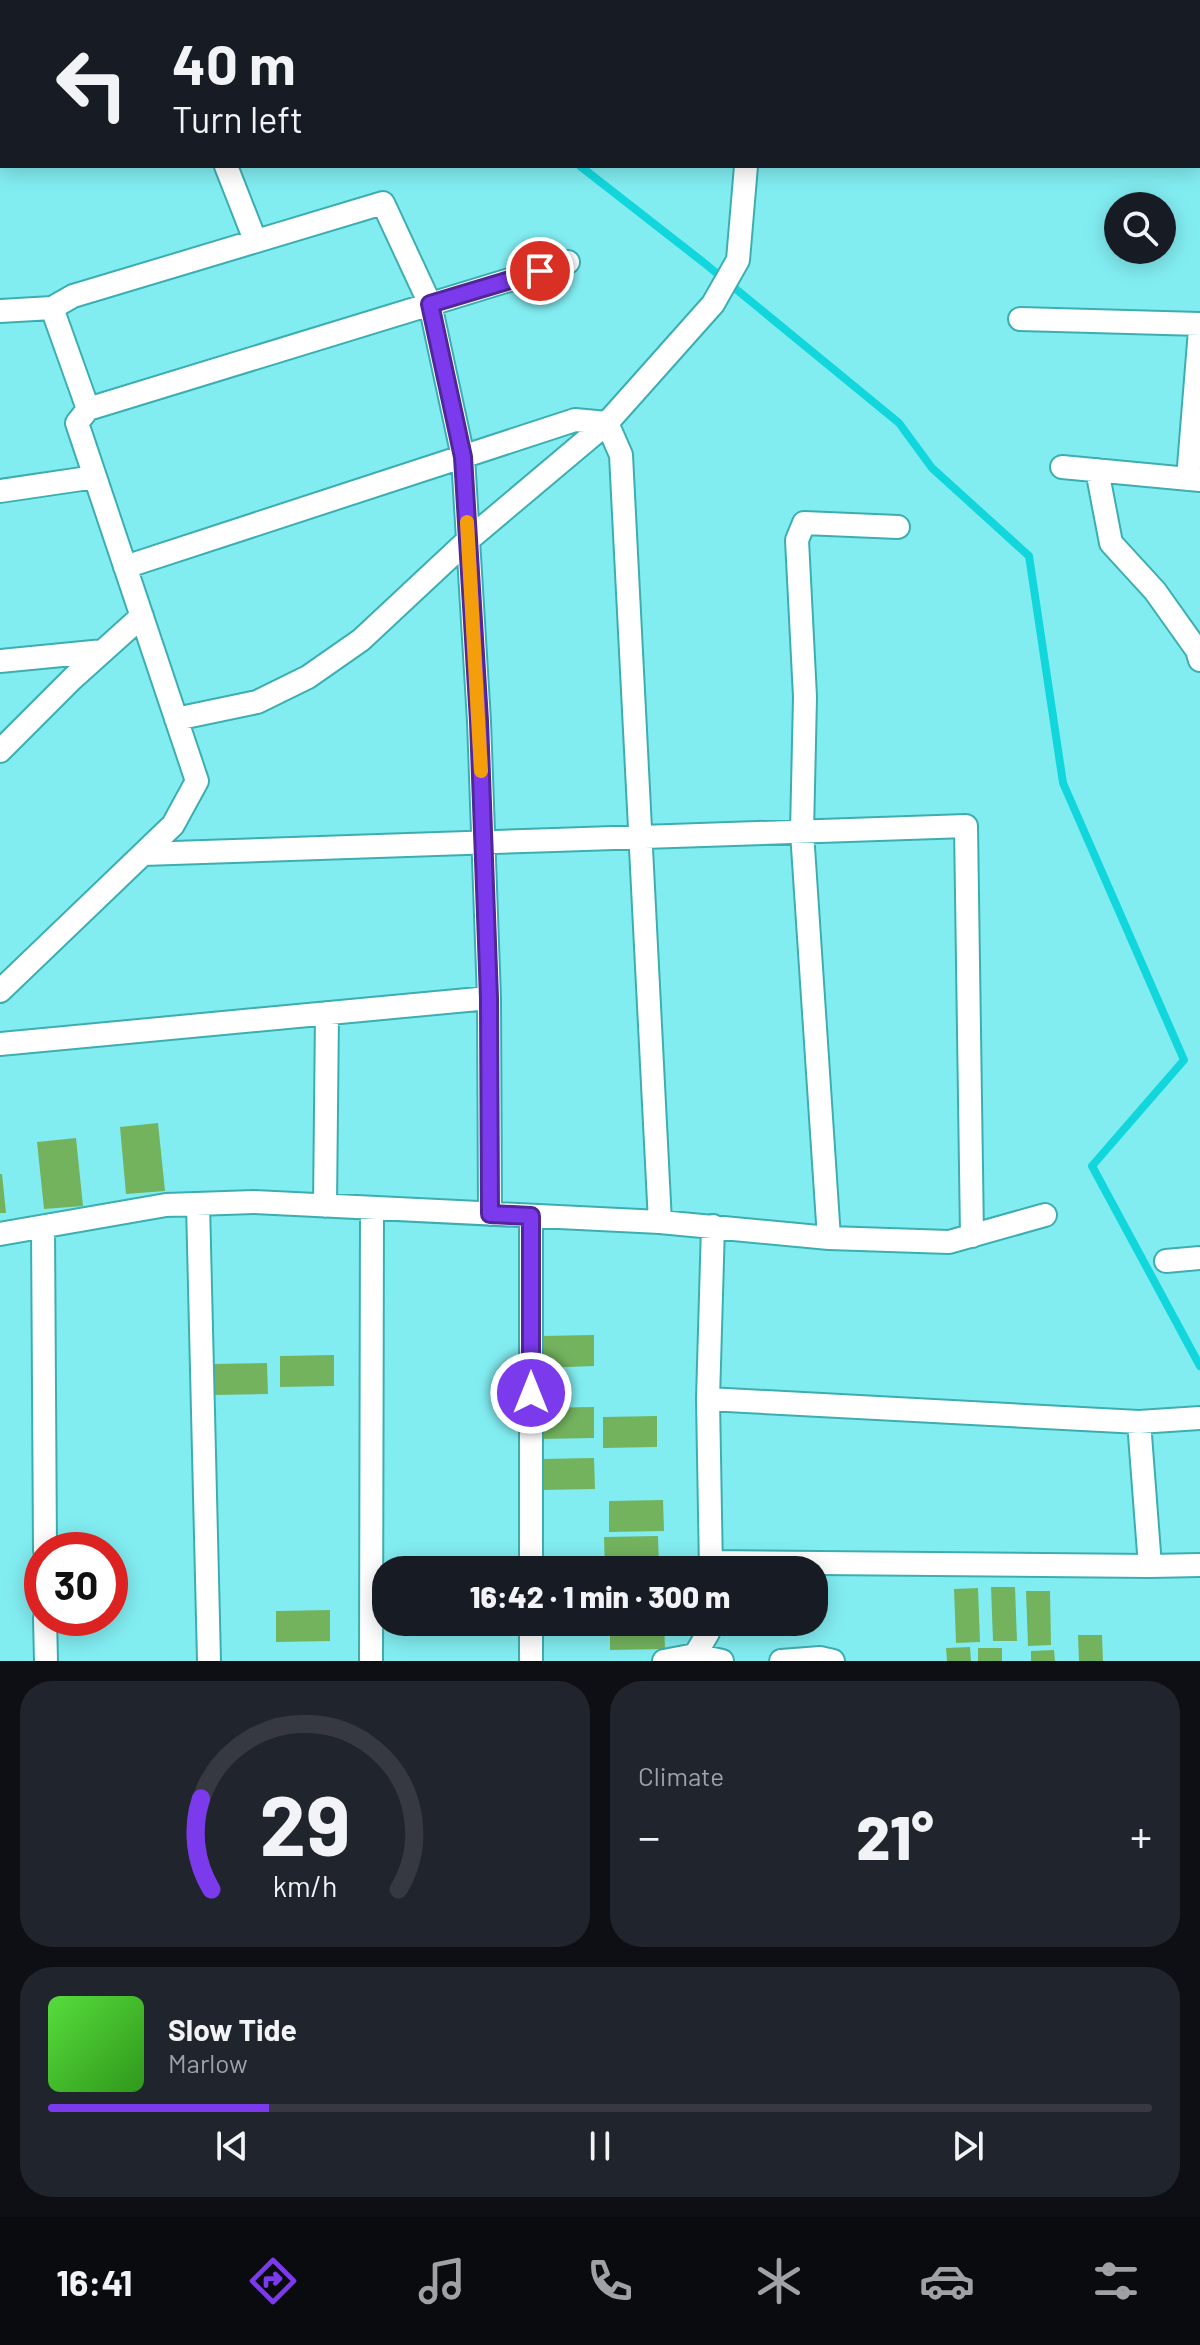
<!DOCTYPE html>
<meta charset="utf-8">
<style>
body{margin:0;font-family:Barlow,sans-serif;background:#20242c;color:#f1f3f6;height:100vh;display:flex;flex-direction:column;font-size:30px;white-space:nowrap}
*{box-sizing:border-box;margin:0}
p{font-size:26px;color:#9ea1a6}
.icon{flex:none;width:44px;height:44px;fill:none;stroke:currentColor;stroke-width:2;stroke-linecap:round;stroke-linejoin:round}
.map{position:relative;height:1661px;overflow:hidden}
.side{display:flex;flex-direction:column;gap:20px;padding:20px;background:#0d0f14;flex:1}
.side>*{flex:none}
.hud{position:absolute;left:0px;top:0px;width:1200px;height:168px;box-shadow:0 4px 20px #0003;background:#171b24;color:#f1f3f6;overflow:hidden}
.controls{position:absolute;left:1104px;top:192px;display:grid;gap:16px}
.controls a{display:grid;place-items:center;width:72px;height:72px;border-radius:50%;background:#171b24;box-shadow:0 4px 20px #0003;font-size:40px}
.speed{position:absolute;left:24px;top:1532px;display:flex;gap:16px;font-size:40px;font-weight:700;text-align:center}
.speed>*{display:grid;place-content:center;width:104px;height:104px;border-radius:50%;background:#171b24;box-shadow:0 4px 20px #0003;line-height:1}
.speed .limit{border:12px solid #d22;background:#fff;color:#111}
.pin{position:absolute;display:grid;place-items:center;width:68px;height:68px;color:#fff;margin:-34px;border:4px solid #fff;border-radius:50%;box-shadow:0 2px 8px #0007}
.me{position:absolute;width:88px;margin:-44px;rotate:0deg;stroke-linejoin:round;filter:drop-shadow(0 0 6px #0008)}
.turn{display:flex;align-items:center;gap:28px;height:168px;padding:0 40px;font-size:36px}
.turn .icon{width:104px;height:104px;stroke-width:2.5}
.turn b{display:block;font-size:56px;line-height:68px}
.big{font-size:60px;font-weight:800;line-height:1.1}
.side .card{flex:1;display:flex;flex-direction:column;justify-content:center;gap:12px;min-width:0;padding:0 28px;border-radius:32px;background:#20242c}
.side .dial{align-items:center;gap:0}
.dial svg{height:208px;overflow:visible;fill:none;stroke:#363941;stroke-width:7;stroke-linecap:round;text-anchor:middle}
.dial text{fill:#f1f3f6;stroke:none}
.song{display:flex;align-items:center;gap:24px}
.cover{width:96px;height:96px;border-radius:12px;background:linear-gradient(135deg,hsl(110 70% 55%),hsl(110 70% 35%))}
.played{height:8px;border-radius:4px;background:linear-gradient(90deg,#7c3aed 20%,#363941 20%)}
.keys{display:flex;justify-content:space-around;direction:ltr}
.heat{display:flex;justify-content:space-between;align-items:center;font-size:44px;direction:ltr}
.side .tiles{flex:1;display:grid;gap:20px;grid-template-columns:1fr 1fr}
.card:last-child{grid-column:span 2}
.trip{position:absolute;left:372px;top:1556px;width:456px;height:80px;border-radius:32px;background:#171b24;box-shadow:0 4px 20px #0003;font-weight:800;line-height:80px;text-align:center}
.dock{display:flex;height:128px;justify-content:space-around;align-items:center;background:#090b0e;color:#9ea1a6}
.dock .icon{width:56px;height:56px}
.dock .selected{color:#7c3aed}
.dock b{font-size:36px;color:#f1f3f6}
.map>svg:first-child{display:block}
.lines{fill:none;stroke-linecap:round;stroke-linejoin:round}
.stream{stroke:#11d7dd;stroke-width:8}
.building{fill:#73b35e}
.minor-casing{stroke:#3caeb1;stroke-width:26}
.minor{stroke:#fff;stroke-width:22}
.route-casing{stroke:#51269a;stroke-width:20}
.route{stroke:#7c3aed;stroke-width:14}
.slow{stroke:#f59e0b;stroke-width:14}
</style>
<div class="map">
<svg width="1200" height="1661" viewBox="0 0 1200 1661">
<rect width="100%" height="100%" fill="#82edf1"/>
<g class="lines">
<path class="stream" d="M 365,0 L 368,2
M 580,166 L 703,262 L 899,423 L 932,468 L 1029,556 L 1063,783 L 1184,1060 L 1092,1166 L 1200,1366"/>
</g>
<path class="building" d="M 158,1123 L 165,1191 L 126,1194 L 120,1127 Z
M 76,1138 L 83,1206 L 44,1209 L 37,1142 Z
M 0,1174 L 2,1174 L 6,1213 L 0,1213 Z
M 594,1335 L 594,1366 L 540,1368 L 540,1336 Z
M 334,1355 L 334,1386 L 280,1387 L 280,1356 Z
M 267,1363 L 268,1394 L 214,1395 L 213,1364 Z
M 594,1407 L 594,1438 L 540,1439 L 539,1408 Z
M 657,1416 L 657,1447 L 603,1448 L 603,1417 Z
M 594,1458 L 595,1489 L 541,1490 L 541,1459 Z
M 663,1500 L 664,1531 L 609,1532 L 609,1501 Z
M 658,1536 L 659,1567 L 605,1568 L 604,1537 Z
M 991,1587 L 1015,1587 L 1017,1641 L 993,1641 Z
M 978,1588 L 980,1642 L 956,1643 L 954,1589 Z
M 1026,1591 L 1050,1591 L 1051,1645 L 1028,1646 Z
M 330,1610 L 330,1641 L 276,1642 L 276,1611 Z
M 610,1622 L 664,1622 L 665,1649 L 610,1650 Z
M 1078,1635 L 1102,1635 L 1103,1661 L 1079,1661 Z
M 970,1647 L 971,1661 L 947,1661 L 946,1648 Z
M 978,1648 L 1002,1648 L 1002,1661 L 978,1661 Z
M 1054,1650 L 1055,1661 L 1031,1661 L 1031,1651 Z"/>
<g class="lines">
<defs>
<path id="minor" d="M 138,0 L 140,2
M 1174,0 L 1185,2
M 752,2 L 752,0
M 0,13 L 2,22
M 0,130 L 2,130
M 1198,137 L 1200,137
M 226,166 L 255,240
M 52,308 L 88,409
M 0,311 L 52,308 L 73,296 L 383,203 L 430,304 L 463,457 L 479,721 L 489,998 L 0,1044
M 1020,319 L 1200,324
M 1062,467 L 1200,480
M 1097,470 L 1111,543 L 1155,591 L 1197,650 L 1200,660
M 1188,479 L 1200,330
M 0,491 L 95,477
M 125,567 L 575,420 L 607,423 L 621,455 L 660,1222
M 0,661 L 103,651
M 176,719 L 257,702 L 308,677 L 361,640 L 468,540 L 607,423 L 713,304 L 738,260 L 746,166
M 0,751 L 72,679 L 142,616
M 143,854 C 417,843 692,837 966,826 L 972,1236
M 0,991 L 173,825 L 197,781 L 77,423 L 88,409 L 568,262
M 489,998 L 490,1214
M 198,1204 L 209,1661
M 325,1206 L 327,1013
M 531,1216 L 531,1570
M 43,1227 L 45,1550
M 0,1234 L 166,1205 L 254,1202 L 660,1222 L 829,1238 L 949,1242 L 1045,1215
M 829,1238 L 802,832 L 805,697 L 797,540 L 804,523 L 898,527
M 1166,1261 L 1200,1258
M 708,1399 L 1139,1422 L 1200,1418
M 711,1562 L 1150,1566 L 1139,1422
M 1150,1566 L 1200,1565
M 711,1570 L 708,1399 L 713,1226
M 45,1618 L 46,1661
M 531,1622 L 531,1661
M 695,1655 L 722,1661
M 371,1661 L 372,1208
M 664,1661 L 695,1655 L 708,1633 L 709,1622
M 781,1661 L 820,1658 L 833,1661"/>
</defs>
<use href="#minor" class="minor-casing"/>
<use href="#minor" class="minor"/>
</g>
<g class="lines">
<defs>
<path id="route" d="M 531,1393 L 531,1216 L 490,1214 L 489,998 L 479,721 L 463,457 L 430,304 L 540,271"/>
</defs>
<use href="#route" class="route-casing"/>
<use href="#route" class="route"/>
<path class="slow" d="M 467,522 L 481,771"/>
</g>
</svg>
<div class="controls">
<a><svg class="icon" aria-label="search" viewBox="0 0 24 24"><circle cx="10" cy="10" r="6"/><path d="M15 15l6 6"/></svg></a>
</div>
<div class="speed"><div class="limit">30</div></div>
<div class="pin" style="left:540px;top:271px;background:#d93025"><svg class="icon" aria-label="arrive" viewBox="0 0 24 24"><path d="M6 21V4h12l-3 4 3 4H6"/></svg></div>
<svg class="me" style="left:531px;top:1393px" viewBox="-20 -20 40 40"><circle r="17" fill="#7c3aed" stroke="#fff" stroke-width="3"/><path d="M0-11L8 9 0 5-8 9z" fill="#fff"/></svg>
<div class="trip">16:42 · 1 min · 300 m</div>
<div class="hud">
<div class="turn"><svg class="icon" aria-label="left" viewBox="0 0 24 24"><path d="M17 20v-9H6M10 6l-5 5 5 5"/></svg><div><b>40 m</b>Turn left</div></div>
</div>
</div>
<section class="side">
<div class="tiles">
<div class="card dial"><svg viewBox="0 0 100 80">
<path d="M14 69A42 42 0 1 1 86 69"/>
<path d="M14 69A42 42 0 0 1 10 34" stroke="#7c3aed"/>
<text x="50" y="56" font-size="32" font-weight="700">29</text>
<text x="50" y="72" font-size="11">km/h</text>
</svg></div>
<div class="card"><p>Climate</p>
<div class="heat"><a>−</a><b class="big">21°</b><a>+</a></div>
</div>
<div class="card">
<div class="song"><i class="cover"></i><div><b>Slow Tide</b><p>Marlow</p></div></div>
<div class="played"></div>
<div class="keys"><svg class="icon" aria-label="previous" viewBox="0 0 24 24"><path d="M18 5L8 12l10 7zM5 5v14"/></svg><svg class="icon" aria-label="pause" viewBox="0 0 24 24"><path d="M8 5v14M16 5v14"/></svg><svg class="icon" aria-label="next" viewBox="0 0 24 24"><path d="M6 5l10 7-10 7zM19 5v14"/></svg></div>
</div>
</div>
</section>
<nav class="dock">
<b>16:41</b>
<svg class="icon selected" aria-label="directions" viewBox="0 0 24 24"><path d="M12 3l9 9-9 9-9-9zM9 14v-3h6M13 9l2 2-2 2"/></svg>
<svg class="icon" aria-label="music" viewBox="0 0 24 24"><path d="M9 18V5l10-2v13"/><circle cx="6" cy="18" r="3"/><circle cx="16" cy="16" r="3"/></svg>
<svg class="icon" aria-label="phone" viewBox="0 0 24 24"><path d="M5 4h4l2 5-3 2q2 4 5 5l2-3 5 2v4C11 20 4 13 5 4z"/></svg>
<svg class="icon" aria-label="climate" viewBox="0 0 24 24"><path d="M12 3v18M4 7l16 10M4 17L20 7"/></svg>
<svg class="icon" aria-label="car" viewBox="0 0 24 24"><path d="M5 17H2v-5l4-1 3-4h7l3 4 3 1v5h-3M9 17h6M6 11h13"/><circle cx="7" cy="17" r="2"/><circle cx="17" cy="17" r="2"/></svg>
<svg class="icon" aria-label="filters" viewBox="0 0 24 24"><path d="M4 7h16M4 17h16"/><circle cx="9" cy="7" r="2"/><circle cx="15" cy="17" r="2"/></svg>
</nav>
